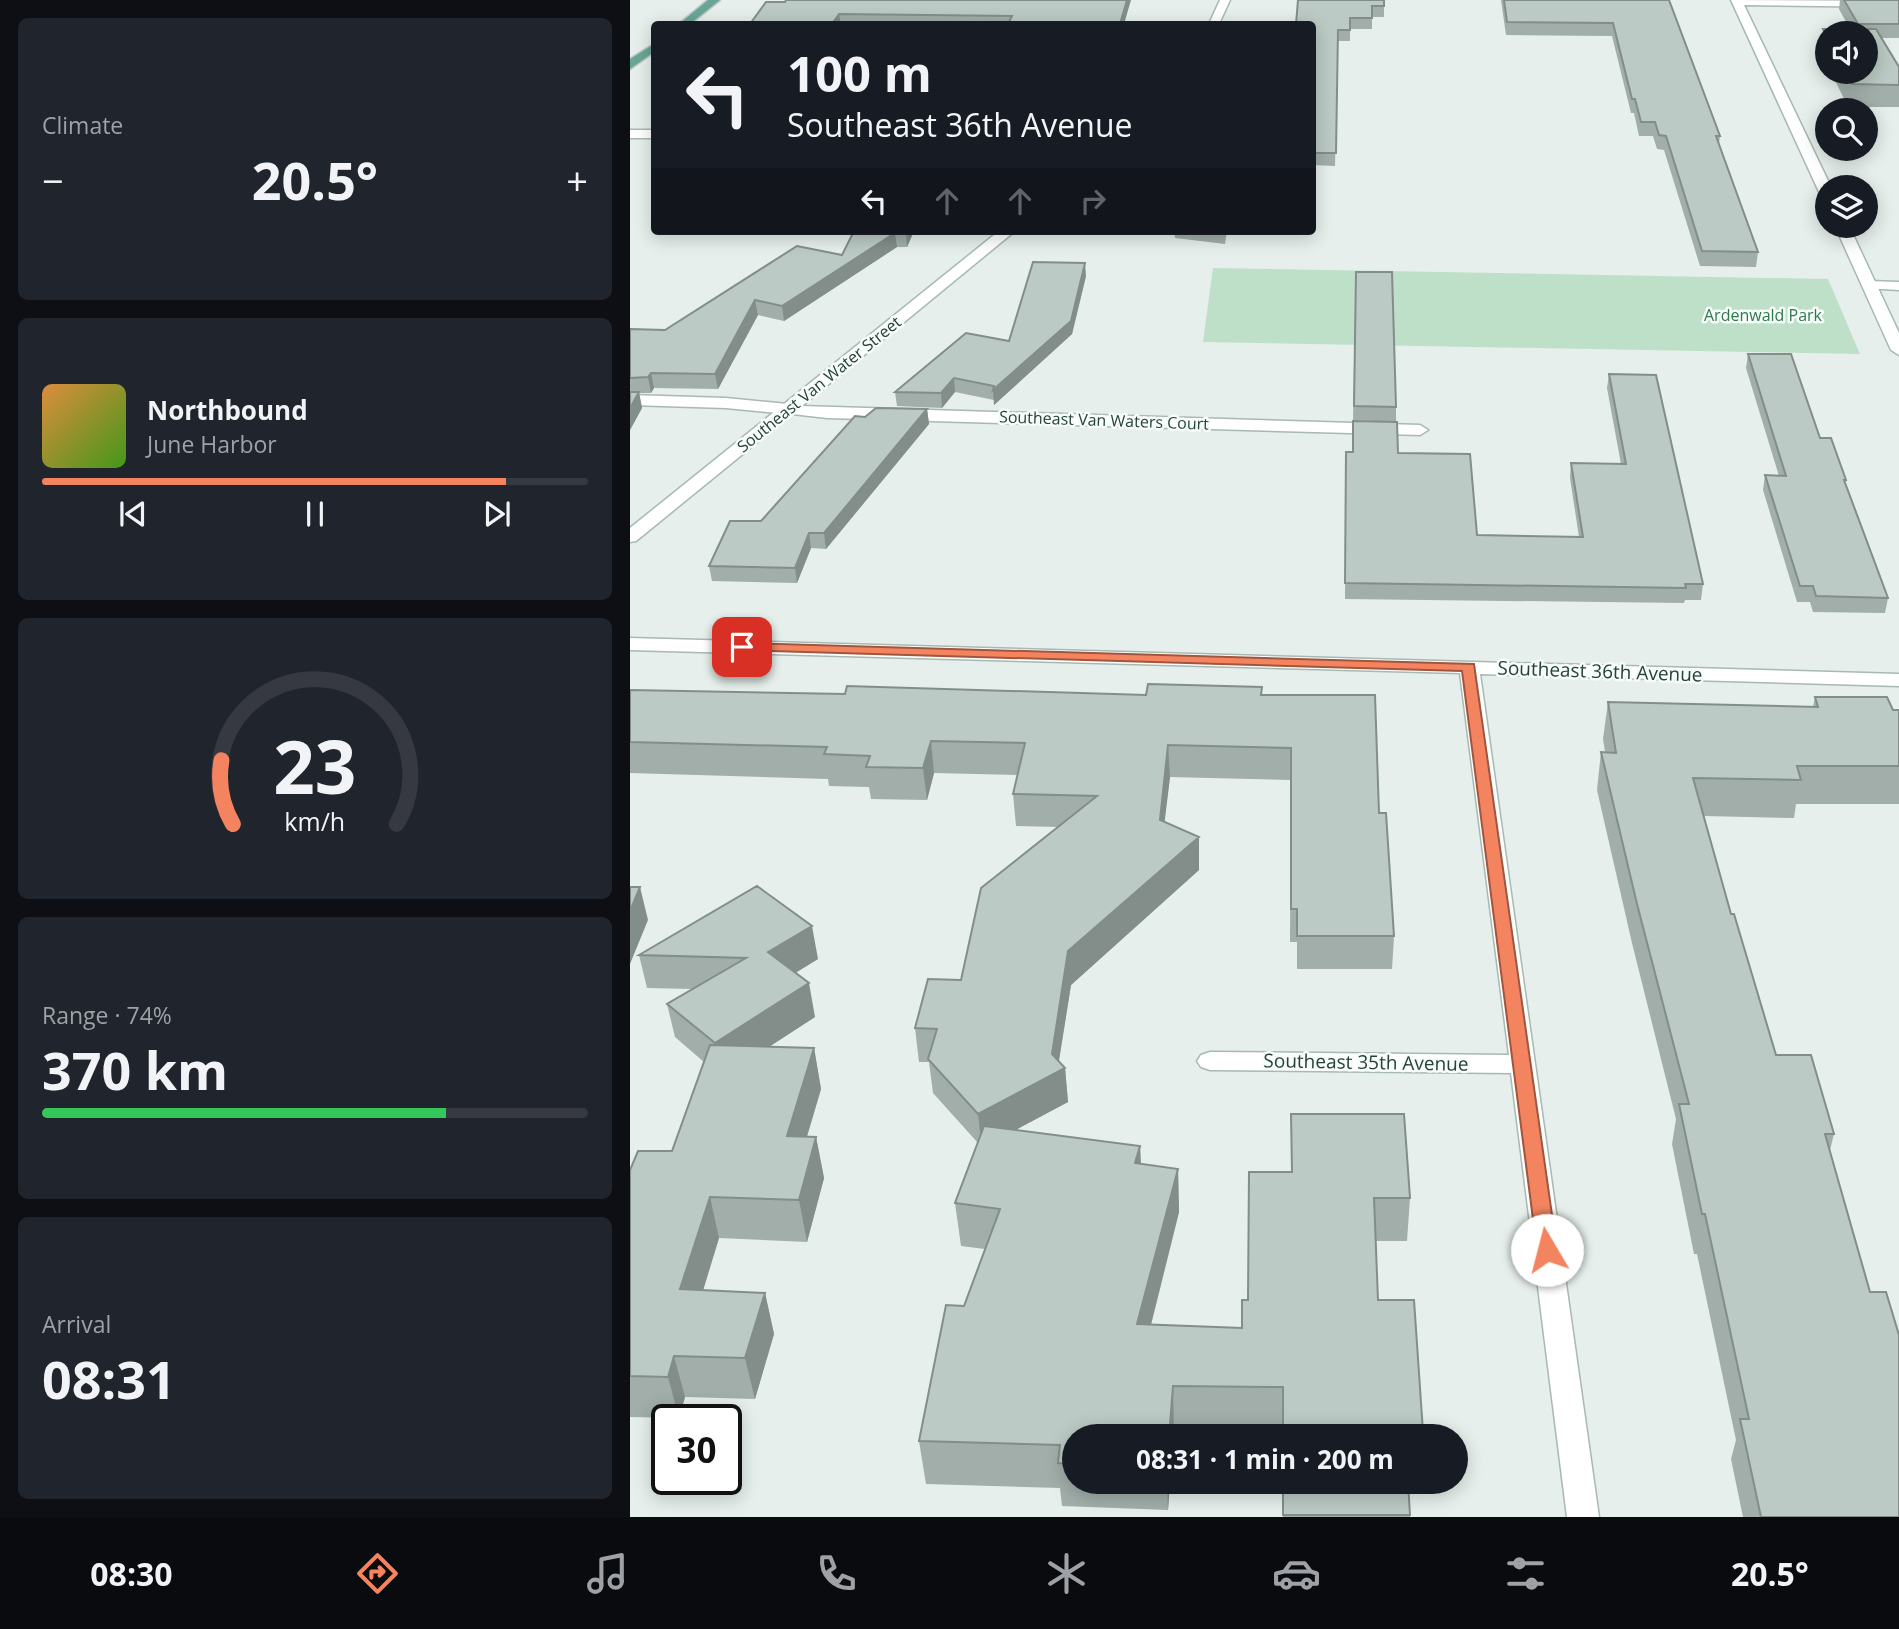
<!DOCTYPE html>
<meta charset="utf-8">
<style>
body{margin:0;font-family:"Open Sans",sans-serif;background:#20242c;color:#f1f3f6;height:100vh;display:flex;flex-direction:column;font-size:26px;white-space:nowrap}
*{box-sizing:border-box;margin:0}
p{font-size:23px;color:#9ea1a6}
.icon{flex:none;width:38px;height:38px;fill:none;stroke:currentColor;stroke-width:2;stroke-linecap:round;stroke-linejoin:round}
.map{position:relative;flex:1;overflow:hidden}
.side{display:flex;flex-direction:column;gap:18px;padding:18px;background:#0d0f14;width:630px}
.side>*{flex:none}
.hud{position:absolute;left:21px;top:21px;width:665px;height:214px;border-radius:7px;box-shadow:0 4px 18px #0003;background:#171b24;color:#f1f3f6;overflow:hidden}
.fabs{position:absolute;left:1185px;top:21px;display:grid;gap:14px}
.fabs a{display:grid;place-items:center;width:63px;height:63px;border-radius:50%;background:#171b24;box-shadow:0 4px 18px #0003;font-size:35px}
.speed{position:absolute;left:21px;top:1404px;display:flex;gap:14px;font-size:35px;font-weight:700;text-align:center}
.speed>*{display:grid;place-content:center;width:91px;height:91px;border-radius:50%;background:#171b24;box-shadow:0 4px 18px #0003;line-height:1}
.speed .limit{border:4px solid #111;border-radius:10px;background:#fff;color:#111}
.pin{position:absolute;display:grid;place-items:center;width:60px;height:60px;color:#fff;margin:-30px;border-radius:14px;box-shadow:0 4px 10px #0006}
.me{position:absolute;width:77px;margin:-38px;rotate:352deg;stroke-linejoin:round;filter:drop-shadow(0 0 5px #0008)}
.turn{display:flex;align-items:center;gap:24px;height:147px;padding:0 21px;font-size:32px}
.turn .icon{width:91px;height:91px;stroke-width:2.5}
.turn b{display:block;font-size:49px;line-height:60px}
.lanes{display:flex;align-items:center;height:66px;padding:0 21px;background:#0003;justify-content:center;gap:35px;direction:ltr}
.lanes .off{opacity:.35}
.big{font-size:52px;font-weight:700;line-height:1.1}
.side .card{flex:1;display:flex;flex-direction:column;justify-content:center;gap:10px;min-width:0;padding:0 24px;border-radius:10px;background:#20242c}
.side .dial{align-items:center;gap:0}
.dial svg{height:182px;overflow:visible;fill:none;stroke:#363941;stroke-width:7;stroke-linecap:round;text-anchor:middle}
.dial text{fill:#f1f3f6;stroke:none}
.song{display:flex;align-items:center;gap:21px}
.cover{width:84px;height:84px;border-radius:10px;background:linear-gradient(135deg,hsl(30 70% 55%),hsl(100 70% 35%))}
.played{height:7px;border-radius:4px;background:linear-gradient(90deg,#f4845f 85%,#363941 85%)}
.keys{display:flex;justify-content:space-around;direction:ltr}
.heat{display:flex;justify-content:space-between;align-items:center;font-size:38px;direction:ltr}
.charge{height:10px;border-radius:5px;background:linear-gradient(90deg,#34c759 74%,#363941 0)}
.trip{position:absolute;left:432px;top:1424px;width:406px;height:70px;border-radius:35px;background:#171b24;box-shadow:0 4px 18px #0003;font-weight:700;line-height:70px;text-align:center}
.tab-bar{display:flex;height:112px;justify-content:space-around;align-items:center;background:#090b0e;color:#9ea1a6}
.tab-bar .icon{width:49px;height:49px}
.tab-bar .on{color:#f4845f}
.tab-bar b{font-size:32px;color:#f1f3f6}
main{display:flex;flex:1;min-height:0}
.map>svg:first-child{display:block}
.green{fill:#bfe0c8}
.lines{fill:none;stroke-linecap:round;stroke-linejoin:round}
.service-casing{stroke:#a8b8b2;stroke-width:3}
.minor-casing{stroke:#a8b8b2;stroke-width:3}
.primary-casing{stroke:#c2cac8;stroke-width:3}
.service{fill:#fff;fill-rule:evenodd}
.minor{fill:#fff;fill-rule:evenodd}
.primary{fill:#6aa596;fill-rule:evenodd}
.wall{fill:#a1aea9}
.shaded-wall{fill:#838d89}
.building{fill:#bbcac4;stroke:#838d89;stroke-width:2}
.route{fill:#f4845f;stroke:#9f563e;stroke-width:2}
.labels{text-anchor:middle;stroke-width:5;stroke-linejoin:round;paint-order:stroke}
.far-park-label{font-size:16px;fill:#2d7a4b;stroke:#f7fbf9}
.far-street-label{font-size:16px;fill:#24423a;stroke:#f7fbf9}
.street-label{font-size:19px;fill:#24423a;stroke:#f7fbf9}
</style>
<main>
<section class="side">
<div class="card"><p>Climate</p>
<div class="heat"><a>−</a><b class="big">20.5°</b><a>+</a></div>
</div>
<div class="card">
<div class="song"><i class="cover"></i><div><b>Northbound</b><p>June Harbor</p></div></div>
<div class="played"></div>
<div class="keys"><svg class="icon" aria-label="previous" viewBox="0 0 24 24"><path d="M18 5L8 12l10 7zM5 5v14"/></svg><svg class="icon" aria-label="pause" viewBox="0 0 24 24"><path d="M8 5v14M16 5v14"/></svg><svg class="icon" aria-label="next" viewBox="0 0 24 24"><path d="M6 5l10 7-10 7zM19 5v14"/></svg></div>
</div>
<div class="card dial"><svg viewBox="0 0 100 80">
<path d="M14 69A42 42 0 1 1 86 69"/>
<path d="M14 69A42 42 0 0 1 9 41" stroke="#f4845f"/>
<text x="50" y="56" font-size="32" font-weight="700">23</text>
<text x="50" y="72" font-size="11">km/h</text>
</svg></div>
<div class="card"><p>Range · 74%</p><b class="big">370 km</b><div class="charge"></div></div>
<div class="card"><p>Arrival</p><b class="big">08:31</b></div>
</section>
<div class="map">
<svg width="1269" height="1517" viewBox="0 0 1269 1517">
<rect width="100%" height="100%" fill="#e6efeb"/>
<path class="green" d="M 583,268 L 1198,279 L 1230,354 L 573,342 Z"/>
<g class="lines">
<defs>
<path id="service" d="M 0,130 L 24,130 L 24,138 L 0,138 Z
M 1239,281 L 1269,282 L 1269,290 L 1234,288 L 1232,285 L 1234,282 Z
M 0,395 L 96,398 L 158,404 L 166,409 L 158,414 L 96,408 L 0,405 Z"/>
<path id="minor" d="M 590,0 L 600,0 L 589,24 L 579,24 Z
M 1101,0 L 1269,1 L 1269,7 L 1114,5 L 1201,187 L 1197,187 L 1197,198 L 1190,194 Z
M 1205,226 L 1219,226 L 1269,333 L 1269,355 L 1261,350 Z
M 369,231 L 385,231 L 172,406 L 790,425 L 798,430 L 790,435 L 197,418 L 162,414 L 6,541 L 0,542 L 0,528 Z
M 0,638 L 1269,674 L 1269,686 L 850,674 L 969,1517 L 937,1517 L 881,1073 L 580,1070 L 571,1067 L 567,1061 L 571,1055 L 580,1052 L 879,1055 L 830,673 L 0,650 Z"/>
<path id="primary" d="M 78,0 L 90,0 L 60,24 L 49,24 Z
M 24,44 L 24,52 L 0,69 L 0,59 Z"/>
</defs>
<use href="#service" class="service-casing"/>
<use href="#minor" class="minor-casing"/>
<use href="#primary" class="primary-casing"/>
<use href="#service" class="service"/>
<use href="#minor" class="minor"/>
<use href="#primary" class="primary"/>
</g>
<path class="wall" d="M 156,0 L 494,24 L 120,24 Z
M 754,0 L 754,17 L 742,17 L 742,29 L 720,29 L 720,41 L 708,41 L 705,166 L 682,165 L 682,24 Z
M 871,0 L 1039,0 L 1090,136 L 1089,144 L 1128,252 L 1126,267 L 1070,266 L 1034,150 L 1027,149 L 1023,136 L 1009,136 L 1004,113 L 1001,113 L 982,36 L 876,35 Z
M 1210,0 L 1269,0 L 1269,38 L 1252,38 L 1269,67 L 1269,107 L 1218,107 L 1201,72 L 1236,72 L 1197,33 L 1197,65 L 1190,50 L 1193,29 L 1220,29 L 1209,9 Z
M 224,231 L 284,231 L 277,247 L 267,247 L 154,321 L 128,315 L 88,389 L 24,388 L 21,393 L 9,393 L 12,408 L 0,430 L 0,329 L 35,330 L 212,255 Z
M 544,231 L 597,231 L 595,244 L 545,238 Z
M 726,272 L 766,407 L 766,422 L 723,420 Z
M 456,276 L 442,334 L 364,405 L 364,400 L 325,392 L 312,408 L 267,406 L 265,392 L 379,341 Z
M 1118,354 L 1190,438 L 1216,480 L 1216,484 L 1258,598 L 1255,613 L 1183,612 L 1180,602 L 1167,602 L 1133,490 L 1135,475 L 1149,476 L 1116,368 Z
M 979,374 L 1073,584 L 1071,600 L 1055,600 L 1054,603 L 715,599 L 716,452 L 768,453 L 847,535 L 949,537 L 940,478 L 941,463 L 991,464 L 977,388 Z
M 297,409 L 299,424 L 196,549 L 181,548 L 167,583 L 82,581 L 79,566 L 131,521 L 235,417 Z
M 0,690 L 215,694 L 632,695 L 749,813 L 764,936 L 762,969 L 667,969 L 667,942 L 660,942 L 661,780 L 540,777 L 534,822 L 569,870 L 441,985 L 429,1061 L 435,1068 L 438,1102 L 385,1130 L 510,1146 L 511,1164 L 548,1169 L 549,1212 L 521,1325 L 612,1328 L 618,1300 L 661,1172 L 661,1114 L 780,1198 L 777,1241 L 746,1241 L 748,1300 L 793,1432 L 792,1437 L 653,1437 L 653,1430 L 545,1429 L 544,1437 L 444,1437 L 444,1482 L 540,1482 L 538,1510 L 432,1506 L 430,1488 L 296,1484 L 289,1441 L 334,1306 L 355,1249 L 331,1246 L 325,1203 L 348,1143 L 303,1093 L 299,1062 L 289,1062 L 285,1028 L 331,980 L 428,827 L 386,826 L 383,794 L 388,775 L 304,773 L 297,800 L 241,799 L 239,787 L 199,786 L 198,779 L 0,773 Z
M 1185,697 L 1263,710 L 1269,710 L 1269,804 L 1166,804 L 1164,818 L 1074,816 L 1101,914 L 1146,1055 L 1204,1134 L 1200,1150 L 1269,1517 L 1113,1517 L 1101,1459 L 1106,1440 L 1067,1254 L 1064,1254 L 1042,1144 L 1046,1119 L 1002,943 L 967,790 L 971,752 L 975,752 L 973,739 L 978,702 L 1183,707 Z
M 9,955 L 188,959 L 165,973 L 185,1017 L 139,1047 L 184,1048 L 191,1089 L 177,1136 L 186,1137 L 194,1178 L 177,1242 L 89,1238 L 73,1290 L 135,1293 L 144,1334 L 125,1399 L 55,1397 L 49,1418 L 0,1417 L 0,1170 L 42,1151 L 74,1062 L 45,1037 L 37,1004 L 62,989 L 17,988 Z
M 653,1482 L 780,1515 L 780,1517 L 653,1517 Z"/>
<path class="shaded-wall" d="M 497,0 L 501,0 L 494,24 L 490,24 Z
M 209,14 L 211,24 L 202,24 Z
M 276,231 L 284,231 L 277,247 L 276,233 Z
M 265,233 L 267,247 L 154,321 L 152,306 Z
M 455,263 L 456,276 L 442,334 L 364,405 L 363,390 Z
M 125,300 L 128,315 L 88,389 L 85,374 Z
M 21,373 L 24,388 L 21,393 L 18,377 Z
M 324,378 L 325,392 L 312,408 L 311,393 Z
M 9,392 L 12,408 L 0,430 L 0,408 Z
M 297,409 L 299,424 L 196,549 L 194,533 Z
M 179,533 L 181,548 L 167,583 L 165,568 Z
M 301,741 L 304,773 L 297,800 L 293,768 Z
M 538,745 L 540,777 L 531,852 L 530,820 Z
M 569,837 L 569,870 L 441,985 L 427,1072 L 435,1068 L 438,1102 L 352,1148 L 348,1114 L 438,951 Z
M 10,887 L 18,920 L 0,964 L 0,911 Z
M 182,926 L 188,959 L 144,986 L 138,952 Z
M 179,983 L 185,1017 L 92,1077 L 85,1043 Z
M 184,1048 L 191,1089 L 165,1177 L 157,1136 Z
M 186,1137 L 194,1178 L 177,1242 L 169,1200 Z
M 510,1146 L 512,1189 L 505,1163 Z
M 548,1169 L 549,1212 L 510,1368 L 507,1324 Z
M 80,1197 L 89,1238 L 61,1330 L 50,1289 Z
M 135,1293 L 144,1334 L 125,1399 L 115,1358 Z
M 44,1356 L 55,1397 L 49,1418 L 38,1377 Z
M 543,1386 L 544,1437 L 539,1437 Z
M 537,1482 L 540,1482 L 538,1510 Z"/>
<path class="building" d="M 156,0 L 497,0 L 490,24 L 378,24 L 382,16 L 209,14 L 202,24 L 120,24 L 136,2 L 155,2 Z
M 668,0 L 754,0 L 754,6 L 742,6 L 742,18 L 720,18 L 720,30 L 708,30 L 706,153 L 682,153 L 682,24 L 666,24 Z
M 874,0 L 1039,0 L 1090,136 L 1086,136 L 1128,252 L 1072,251 L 1036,136 L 1029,135 L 1025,122 L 1011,122 L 1005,99 L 1002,99 L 983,23 L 877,22 Z
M 1214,0 L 1269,0 L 1269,24 L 1228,24 Z
M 1193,29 L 1246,29 L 1269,67 L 1269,85 L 1222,84 L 1216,72 L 1236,72 L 1236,33 L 1197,33 L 1197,36 Z
M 224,231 L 276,231 L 276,233 L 265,233 L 152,306 L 125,300 L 85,374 L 21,373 L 18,377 L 0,378 L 0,329 L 35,330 L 167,246 L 212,255 Z
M 403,262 L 455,263 L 441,321 L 363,390 L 364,386 L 324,378 L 311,393 L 265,392 L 336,333 L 379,341 Z
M 726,272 L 762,272 L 766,407 L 724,406 Z
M 1118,354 L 1161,354 L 1190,438 L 1201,438 L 1216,480 L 1214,480 L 1258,598 L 1186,596 L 1183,586 L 1170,586 L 1135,475 L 1156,476 Z
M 979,374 L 1026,375 L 1073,584 L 1055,584 L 1056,588 L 715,583 L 716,452 L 723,452 L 723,421 L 767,422 L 768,453 L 840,454 L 847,535 L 953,537 L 941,463 L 996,464 Z
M 0,392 L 9,392 L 0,408 Z
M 246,408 L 297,409 L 194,533 L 179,533 L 165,568 L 79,566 L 100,521 L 131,521 L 225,416 L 235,417 Z
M 518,684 L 632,687 L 631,695 L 745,695 L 749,813 L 756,813 L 764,936 L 667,936 L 667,909 L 661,909 L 661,748 L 538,745 L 530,820 L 569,837 L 438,951 L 422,1054 L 435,1068 L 348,1114 L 298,1059 L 307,1029 L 285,1028 L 298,979 L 331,980 L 351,888 L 467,796 L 383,794 L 395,743 L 301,741 L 293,768 L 236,767 L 240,756 L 194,754 L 197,747 L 0,742 L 0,690 L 215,694 L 217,686 L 516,695 Z
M 1185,697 L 1257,697 L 1263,710 L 1269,710 L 1269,766 L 1167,766 L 1171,780 L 1063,778 L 1101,914 L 1104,914 L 1146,1055 L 1181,1055 L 1204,1134 L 1195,1134 L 1240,1292 L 1256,1292 L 1269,1335 L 1269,1517 L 1131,1517 L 1110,1419 L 1119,1419 L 1075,1214 L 1072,1214 L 1049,1104 L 1059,1104 L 1007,904 L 971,752 L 986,753 L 978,702 L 1188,707 Z
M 127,886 L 182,926 L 138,952 L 179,983 L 85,1043 L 37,1004 L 116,958 L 9,955 Z
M 0,887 L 10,887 L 0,911 Z
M 80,1045 L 184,1048 L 157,1136 L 186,1137 L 169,1200 L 80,1197 L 50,1289 L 135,1293 L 115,1358 L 44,1356 L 38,1377 L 0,1376 L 0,1170 L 8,1151 L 42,1151 Z
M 661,1114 L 774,1114 L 780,1198 L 744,1198 L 748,1300 L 784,1300 L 793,1432 L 775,1432 L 776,1437 L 653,1437 L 653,1387 L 543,1386 L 539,1437 L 444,1437 L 444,1464 L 428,1463 L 430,1445 L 289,1441 L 316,1305 L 334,1306 L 370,1209 L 325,1203 L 354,1126 L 510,1146 L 505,1163 L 548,1169 L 507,1324 L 612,1328 L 612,1300 L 618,1300 L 619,1172 L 662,1172 Z
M 653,1482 L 778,1482 L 780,1515 L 653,1515 Z"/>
<path class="route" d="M 112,643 L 844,664 L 927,1250 L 924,1256 L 917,1259 L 910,1256 L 907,1250 L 832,671 L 107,650 L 104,647 L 107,644 Z"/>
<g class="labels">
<g class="far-park-label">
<text x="1133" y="321">Ardenwald Park</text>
</g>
<g class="far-street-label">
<text transform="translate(189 384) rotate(-39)" y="6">Southeast Van Water Street</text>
<text transform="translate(474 420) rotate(2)" y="6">Southeast Van Waters Court</text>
</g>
<g class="street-label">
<text transform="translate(970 671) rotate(2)" y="7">Southeast 36th Avenue</text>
<text transform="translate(736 1062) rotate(1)" y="7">Southeast 35th Avenue</text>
</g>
</g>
</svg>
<div class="fabs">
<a><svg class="icon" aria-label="sound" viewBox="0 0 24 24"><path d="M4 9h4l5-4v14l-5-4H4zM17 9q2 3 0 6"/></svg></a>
<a><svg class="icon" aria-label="search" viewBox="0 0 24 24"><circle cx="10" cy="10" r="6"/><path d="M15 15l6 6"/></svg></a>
<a><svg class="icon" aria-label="layers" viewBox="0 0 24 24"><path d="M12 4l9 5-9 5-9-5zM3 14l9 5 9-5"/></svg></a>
</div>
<div class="speed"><div class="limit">30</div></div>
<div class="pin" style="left:112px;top:647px;background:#d93025"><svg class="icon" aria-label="arrive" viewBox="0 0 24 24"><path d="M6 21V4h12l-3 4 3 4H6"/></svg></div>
<svg class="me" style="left:917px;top:1250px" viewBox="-20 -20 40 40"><circle r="19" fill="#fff"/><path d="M0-13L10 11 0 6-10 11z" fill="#f4845f"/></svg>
<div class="trip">08:31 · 1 min · 200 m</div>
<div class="hud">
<div class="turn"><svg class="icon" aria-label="left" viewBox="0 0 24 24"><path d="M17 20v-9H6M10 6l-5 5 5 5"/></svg><div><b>100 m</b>Southeast 36th Avenue</div></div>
<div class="lanes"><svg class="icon" aria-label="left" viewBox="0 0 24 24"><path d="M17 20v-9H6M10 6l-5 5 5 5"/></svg><svg class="icon off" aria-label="ahead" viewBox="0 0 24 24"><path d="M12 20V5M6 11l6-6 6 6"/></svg><svg class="icon off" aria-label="ahead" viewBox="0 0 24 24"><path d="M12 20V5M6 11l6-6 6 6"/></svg><svg class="icon off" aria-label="right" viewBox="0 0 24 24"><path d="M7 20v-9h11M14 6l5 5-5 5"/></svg></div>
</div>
</div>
</main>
<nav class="tab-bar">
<b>08:30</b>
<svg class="icon on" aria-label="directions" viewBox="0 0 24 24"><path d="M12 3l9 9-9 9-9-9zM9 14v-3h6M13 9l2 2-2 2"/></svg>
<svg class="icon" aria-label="music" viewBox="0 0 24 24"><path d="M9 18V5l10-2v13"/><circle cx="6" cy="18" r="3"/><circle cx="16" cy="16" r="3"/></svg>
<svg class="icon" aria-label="phone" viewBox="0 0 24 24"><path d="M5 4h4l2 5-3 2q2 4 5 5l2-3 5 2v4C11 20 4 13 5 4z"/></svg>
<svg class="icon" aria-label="climate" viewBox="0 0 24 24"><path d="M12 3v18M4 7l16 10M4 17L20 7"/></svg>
<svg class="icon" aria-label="car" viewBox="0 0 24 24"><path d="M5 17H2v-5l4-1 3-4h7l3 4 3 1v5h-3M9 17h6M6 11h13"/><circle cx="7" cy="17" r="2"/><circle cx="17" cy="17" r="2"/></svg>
<svg class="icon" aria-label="filters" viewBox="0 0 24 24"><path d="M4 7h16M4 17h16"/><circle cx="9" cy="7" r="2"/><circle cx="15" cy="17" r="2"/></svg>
<b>20.5°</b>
</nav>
